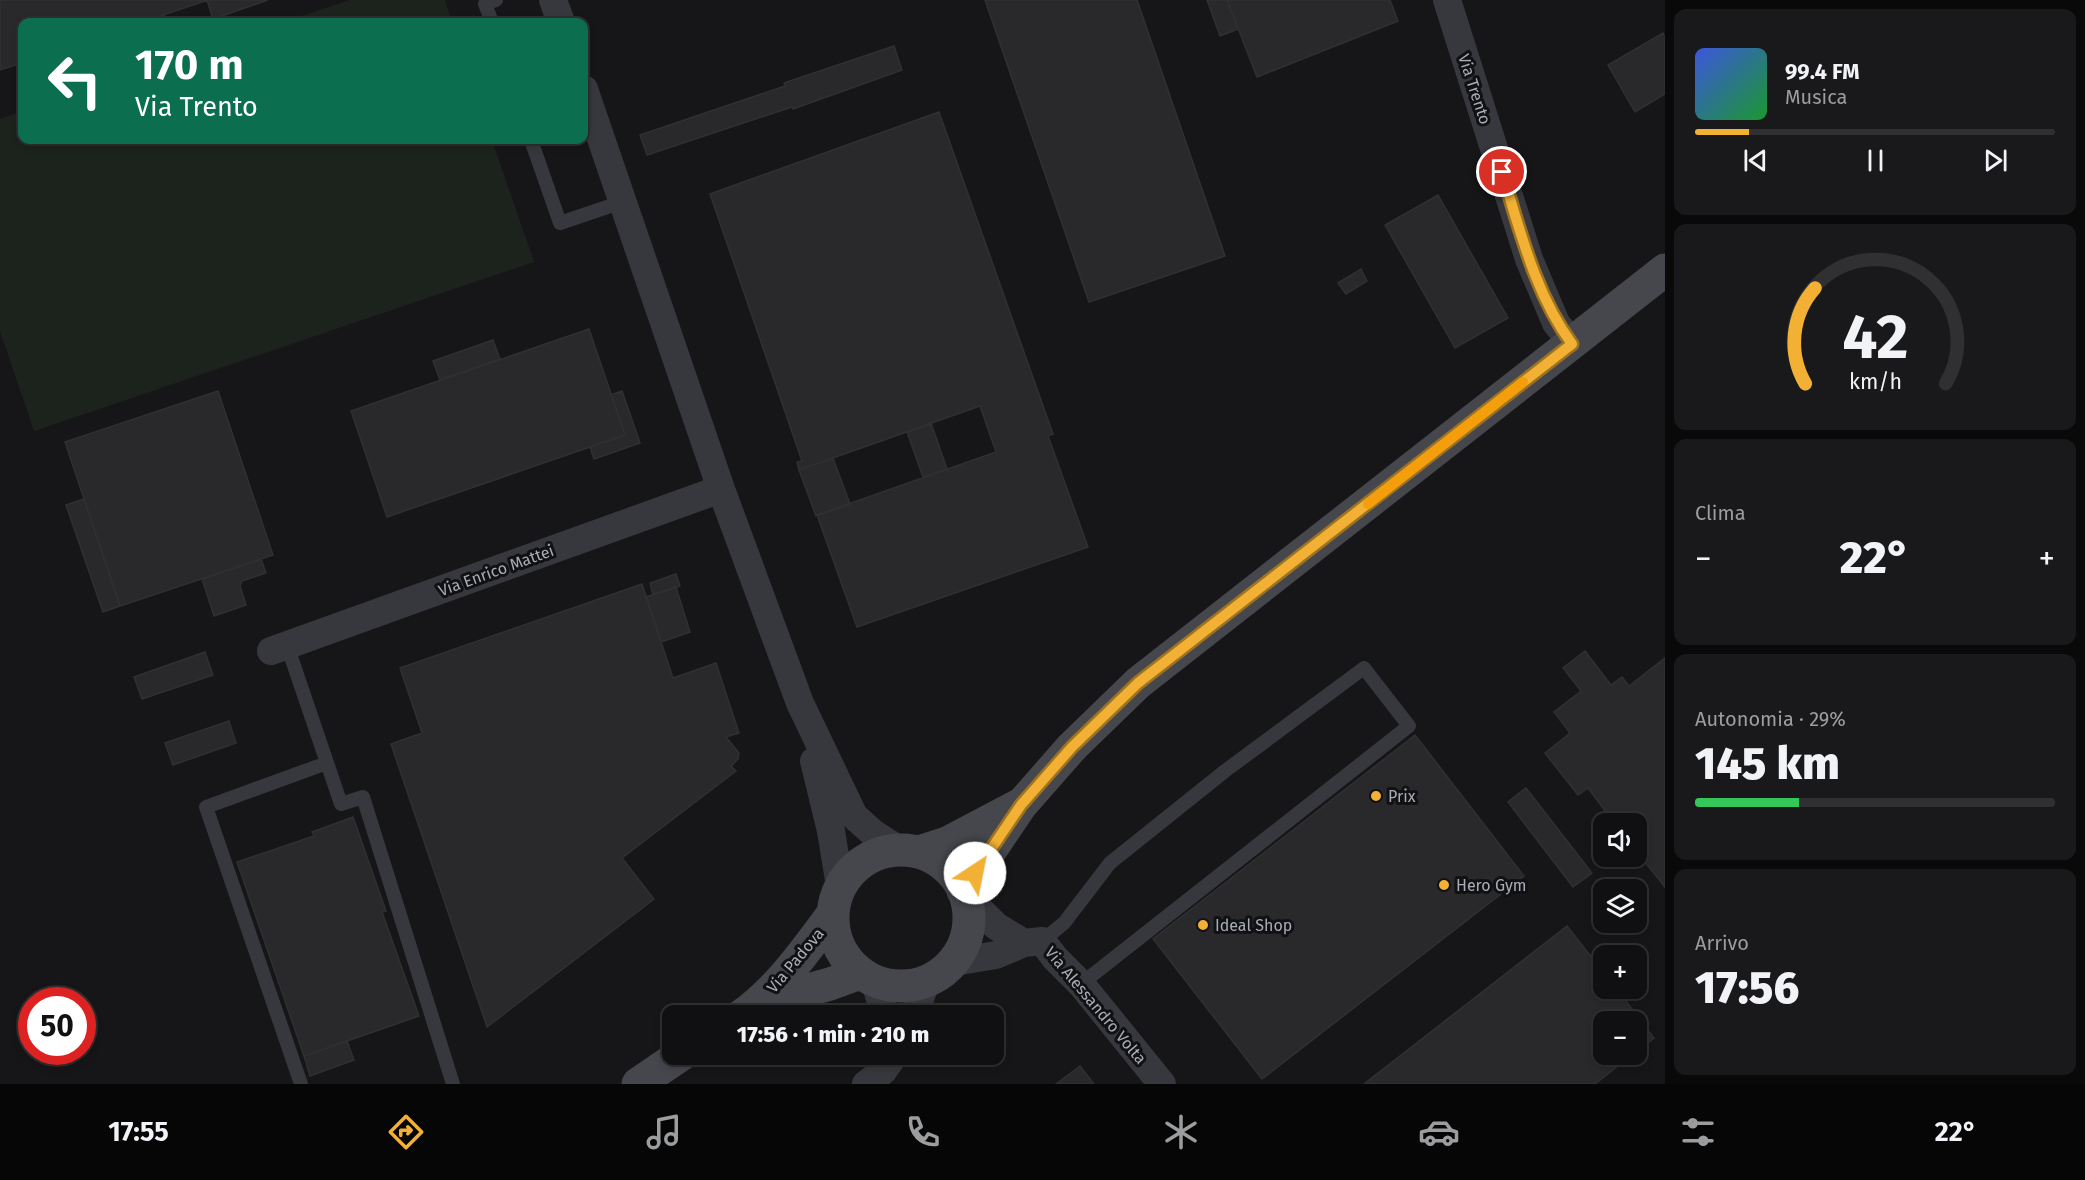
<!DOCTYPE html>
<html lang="it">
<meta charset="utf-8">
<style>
body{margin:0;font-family:"Fira Sans",sans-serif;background:#19191b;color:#f1f3f6;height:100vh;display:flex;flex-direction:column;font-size:22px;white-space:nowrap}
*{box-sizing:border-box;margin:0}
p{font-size:20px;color:#9c9d9f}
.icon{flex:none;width:33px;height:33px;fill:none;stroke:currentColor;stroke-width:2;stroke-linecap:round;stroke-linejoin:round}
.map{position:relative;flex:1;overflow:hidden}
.drawer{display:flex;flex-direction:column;gap:9px;padding:9px;background:#09090a;width:420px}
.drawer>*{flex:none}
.guide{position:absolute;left:18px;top:18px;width:570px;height:126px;border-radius:12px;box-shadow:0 3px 9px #0003,0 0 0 2px #303032;background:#0b6e4f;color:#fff;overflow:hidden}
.fabs{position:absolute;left:1593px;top:813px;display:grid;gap:12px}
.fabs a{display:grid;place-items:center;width:54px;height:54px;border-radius:12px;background:#101012;box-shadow:0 3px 9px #0003,0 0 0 2px #303032;font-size:30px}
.speed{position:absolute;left:18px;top:987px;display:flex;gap:12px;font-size:30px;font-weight:700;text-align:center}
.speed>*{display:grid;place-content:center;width:78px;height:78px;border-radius:50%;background:#101012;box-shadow:0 3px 9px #0003,0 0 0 2px #303032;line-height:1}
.speed .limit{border:9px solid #d22;background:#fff;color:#111}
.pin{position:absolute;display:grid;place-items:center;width:51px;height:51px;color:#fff;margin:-26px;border:3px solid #fff;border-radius:50%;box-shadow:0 2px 6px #0007}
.me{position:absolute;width:66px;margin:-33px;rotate:34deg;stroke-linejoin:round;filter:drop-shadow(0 0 4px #0008)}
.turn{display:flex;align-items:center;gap:21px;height:126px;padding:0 18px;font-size:27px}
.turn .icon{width:78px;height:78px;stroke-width:2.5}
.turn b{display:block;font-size:42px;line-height:51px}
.big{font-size:45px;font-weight:800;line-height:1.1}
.drawer .card{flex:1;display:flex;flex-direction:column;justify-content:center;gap:9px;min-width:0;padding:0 21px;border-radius:12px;background:#19191b}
.drawer .dial{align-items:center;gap:0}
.dial svg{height:156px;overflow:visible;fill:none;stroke:#303032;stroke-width:7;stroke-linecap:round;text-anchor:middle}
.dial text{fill:#f1f3f6;stroke:none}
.song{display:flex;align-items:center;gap:18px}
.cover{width:72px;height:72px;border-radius:9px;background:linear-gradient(135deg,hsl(230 70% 55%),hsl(130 70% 35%))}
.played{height:6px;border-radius:3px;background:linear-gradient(90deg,#f2b134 15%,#303032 15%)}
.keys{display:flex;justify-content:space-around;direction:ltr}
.heat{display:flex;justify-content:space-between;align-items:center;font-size:33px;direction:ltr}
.charge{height:9px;border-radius:4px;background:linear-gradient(90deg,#34c759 29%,#303032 0)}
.trip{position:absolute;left:662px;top:1005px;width:342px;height:60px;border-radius:12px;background:#101012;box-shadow:0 3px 9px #0003,0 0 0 2px #303032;font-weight:800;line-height:60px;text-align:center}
.tabs{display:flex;height:96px;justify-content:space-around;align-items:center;background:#060607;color:#9c9d9f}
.tabs .icon{width:42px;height:42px}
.tabs .on{color:#f2b134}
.tabs b{font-size:27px;color:#f1f3f6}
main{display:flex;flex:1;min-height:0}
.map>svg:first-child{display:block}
.green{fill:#1c231d}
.building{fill:#29292c;stroke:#303034;stroke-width:1.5}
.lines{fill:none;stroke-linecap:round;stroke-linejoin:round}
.lane{stroke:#37383d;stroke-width:14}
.street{stroke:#37383d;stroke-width:28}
.secondary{stroke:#45474d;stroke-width:33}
.route-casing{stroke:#9d7322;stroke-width:15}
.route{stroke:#f2b134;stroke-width:10}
.slow{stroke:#f59e0b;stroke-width:10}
.poi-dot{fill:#f2b134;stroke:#111113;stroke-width:2}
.labels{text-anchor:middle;stroke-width:6;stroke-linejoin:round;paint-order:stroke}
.street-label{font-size:16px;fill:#a8adb8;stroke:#111113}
.poi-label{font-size:16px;fill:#a8adb8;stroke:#111113;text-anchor:start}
</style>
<main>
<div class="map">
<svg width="1665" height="1084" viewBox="0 0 1665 1084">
<rect width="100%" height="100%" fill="#161618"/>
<path class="green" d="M 350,0 L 445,0 L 452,22 L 284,22 Z
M 22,111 L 22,140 L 492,140 L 534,262 L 34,431 L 0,331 L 0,119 Z"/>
<path class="building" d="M 0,0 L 208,0 L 142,22 L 22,22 L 22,63 L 0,70 Z
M 207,0 L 268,0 L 213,19 Z
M 985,0 L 1137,0 L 1225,256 L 1089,302 Z
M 1207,0 L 1227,0 L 1238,29 L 1220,36 Z
M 1227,0 L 1390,0 L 1398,21 L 1257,77 Z
M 164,15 L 166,22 L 142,22 Z
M 1663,33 L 1665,37 L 1665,94 L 1635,112 L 1608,65 Z
M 894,46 L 902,70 L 793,109 L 792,107 L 647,155 L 640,135 L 785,86 L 784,83 Z
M 939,112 L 1053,434 L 1048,436 L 1088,547 L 857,627 L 817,515 L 996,452 L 980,406 L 799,470 L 797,462 L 802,461 L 710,194 Z
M 1438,195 L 1508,318 L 1455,348 L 1385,225 Z
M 1361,269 L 1367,281 L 1346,294 L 1338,283 Z
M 589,329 L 625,435 L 387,517 L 351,411 Z
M 493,340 L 500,359 L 440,380 L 433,361 Z
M 218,391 L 273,555 L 120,606 L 65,442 Z
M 622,391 L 640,443 L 594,459 L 590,447 L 625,435 L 611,395 Z
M 931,423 L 947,469 L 923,477 L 907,432 Z
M 833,458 L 850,504 L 816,516 L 799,470 Z
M 84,499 L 120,606 L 103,612 L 66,505 Z
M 261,559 L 266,573 L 242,581 L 240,586 L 246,605 L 214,616 L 202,579 Z
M 676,574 L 680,586 L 653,595 L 650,583 Z
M 642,584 L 673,678 L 716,663 L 739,733 L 726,737 L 739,753 L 738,759 L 731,766 L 736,771 L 622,858 L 654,899 L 487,1027 L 391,744 L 422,733 L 400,668 Z
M 676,587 L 690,632 L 661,642 L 646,597 Z
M 1585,651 L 1611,685 L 1622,677 L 1629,686 L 1665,658 L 1665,887 L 1636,851 L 1636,824 L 1615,824 L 1588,788 L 1578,795 L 1545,753 L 1570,733 L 1554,712 L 1581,691 L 1563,668 Z
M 205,652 L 213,675 L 142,699 L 134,677 Z
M 229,721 L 236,743 L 173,765 L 165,743 Z
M 1415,735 L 1524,876 L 1262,1079 L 1153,939 Z
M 1526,788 L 1592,873 L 1573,887 L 1508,802 Z
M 353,817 L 386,911 L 382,912 L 419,1016 L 304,1056 L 237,862 L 314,836 L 312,832 Z
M 1567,926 L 1604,973 L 1604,988 L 1616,988 L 1654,1038 L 1636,1052 L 1636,1022 L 1604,1022 L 1604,1054 L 1633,1054 L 1595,1084 L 1364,1084 Z
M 347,1041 L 354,1060 L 310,1076 L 304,1056 Z
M 1080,1066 L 1094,1084 L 1056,1084 Z"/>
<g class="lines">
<path class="lane" d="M 492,22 L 485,4 L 496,0
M 531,140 L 560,223 L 622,202
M 287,645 L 341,804 L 363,797 L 453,1084
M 1042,941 L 1064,923 L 1110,863 L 1225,771 L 1364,668 L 1409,726 L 1081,984
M 301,1084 L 206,807 L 327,763"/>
<path class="street" d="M 553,0 L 561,22
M 1447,0 L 1529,259 L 1556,323 L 1572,343
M 584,89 L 721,489 L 800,703 L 854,816 L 873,833 L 898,849
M 271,651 L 721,489
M 814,761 L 831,831 L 840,886
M 967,897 L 996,926 L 1024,943
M 954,962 L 996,955 L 1024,943 L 1042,941 L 1055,958 L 1081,984 L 1162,1084
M 875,982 L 885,1016
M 914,1016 L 926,982
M 866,1084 L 883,1071 L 895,1054"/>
<path class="secondary" d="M833 918a68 68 0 1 1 136 0a68 68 0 1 1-136 0Z
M 919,852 L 947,843 L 1019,805
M 963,891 L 1021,805 L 1072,747 L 1138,683 L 1665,270
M 758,1004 L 830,984 L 860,973
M 741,1016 C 778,990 805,951 832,915
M 638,1084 L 682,1054"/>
</g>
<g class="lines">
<defs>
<path id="route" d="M 975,873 L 1021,805 L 1072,747 L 1138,683 L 1572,344 C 1535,294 1520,230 1502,172"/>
</defs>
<use href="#route" class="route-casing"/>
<use href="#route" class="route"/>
<path class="slow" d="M 1368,504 L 1523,382"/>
</g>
<g class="poi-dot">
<circle cx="1376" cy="796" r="6"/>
<circle cx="1444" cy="885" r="6"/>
<circle cx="1203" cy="925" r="6"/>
</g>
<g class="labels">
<g class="street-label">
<text transform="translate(1475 89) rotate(72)" y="6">Via Trento</text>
<text transform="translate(496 570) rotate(-20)" y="6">Via Enrico Mattei</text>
<text transform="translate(795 960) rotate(-50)" y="6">Via Padova</text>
<text transform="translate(1096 1005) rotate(50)" y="6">Via Alessandro Volta</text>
</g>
<g class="poi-label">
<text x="1388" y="802">Prix</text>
<text x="1456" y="891">Hero Gym</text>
<text x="1215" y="931">Ideal Shop</text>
</g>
</g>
</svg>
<div class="fabs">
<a><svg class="icon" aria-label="sound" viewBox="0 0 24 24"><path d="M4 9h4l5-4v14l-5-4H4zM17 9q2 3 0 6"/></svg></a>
<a><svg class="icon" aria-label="layers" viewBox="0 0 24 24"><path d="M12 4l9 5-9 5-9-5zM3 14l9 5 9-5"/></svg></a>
<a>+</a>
<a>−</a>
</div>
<div class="speed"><div class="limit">50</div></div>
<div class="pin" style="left:1502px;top:172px;background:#d93025"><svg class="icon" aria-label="arrive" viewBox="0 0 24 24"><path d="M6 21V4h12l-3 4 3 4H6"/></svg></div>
<svg class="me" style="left:975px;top:873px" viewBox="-20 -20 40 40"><circle r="19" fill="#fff"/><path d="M0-13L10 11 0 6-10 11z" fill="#f2b134"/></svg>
<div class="trip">17:56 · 1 min · 210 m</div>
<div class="guide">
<div class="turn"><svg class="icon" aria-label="left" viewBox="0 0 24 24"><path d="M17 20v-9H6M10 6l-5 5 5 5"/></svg><div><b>170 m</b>Via Trento</div></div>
</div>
</div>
<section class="drawer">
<div class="card">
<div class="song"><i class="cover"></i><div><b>99.4 FM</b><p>Musica</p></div></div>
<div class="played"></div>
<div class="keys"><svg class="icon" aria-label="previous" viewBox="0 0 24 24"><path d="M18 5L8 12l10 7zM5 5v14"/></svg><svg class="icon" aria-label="pause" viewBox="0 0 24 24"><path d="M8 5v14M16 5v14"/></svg><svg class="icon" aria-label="next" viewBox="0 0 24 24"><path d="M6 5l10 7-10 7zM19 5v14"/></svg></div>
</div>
<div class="card dial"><svg viewBox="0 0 100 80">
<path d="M14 69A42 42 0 1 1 86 69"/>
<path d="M14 69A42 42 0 0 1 19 20" stroke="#f2b134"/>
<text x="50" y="56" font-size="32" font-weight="700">42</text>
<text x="50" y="72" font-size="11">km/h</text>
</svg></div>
<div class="card"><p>Clima</p>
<div class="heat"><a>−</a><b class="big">22°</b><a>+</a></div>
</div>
<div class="card"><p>Autonomia · 29%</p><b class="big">145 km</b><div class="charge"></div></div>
<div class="card"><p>Arrivo</p><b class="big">17:56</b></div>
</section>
</main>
<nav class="tabs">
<b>17:55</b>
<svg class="icon on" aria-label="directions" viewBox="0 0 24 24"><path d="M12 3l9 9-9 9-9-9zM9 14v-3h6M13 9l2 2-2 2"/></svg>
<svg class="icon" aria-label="music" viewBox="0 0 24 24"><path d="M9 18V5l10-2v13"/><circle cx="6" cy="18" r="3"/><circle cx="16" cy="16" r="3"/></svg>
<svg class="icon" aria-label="phone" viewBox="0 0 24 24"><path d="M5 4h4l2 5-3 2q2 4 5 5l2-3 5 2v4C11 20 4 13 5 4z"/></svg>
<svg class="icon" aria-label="climate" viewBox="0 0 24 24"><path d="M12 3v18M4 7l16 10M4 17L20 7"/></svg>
<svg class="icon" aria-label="car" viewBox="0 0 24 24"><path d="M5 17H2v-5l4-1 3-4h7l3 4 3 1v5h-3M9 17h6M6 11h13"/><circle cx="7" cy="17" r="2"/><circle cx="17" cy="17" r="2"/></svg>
<svg class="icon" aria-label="filters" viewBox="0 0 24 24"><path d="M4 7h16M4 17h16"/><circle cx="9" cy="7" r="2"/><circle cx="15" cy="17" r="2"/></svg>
<b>22°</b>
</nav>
